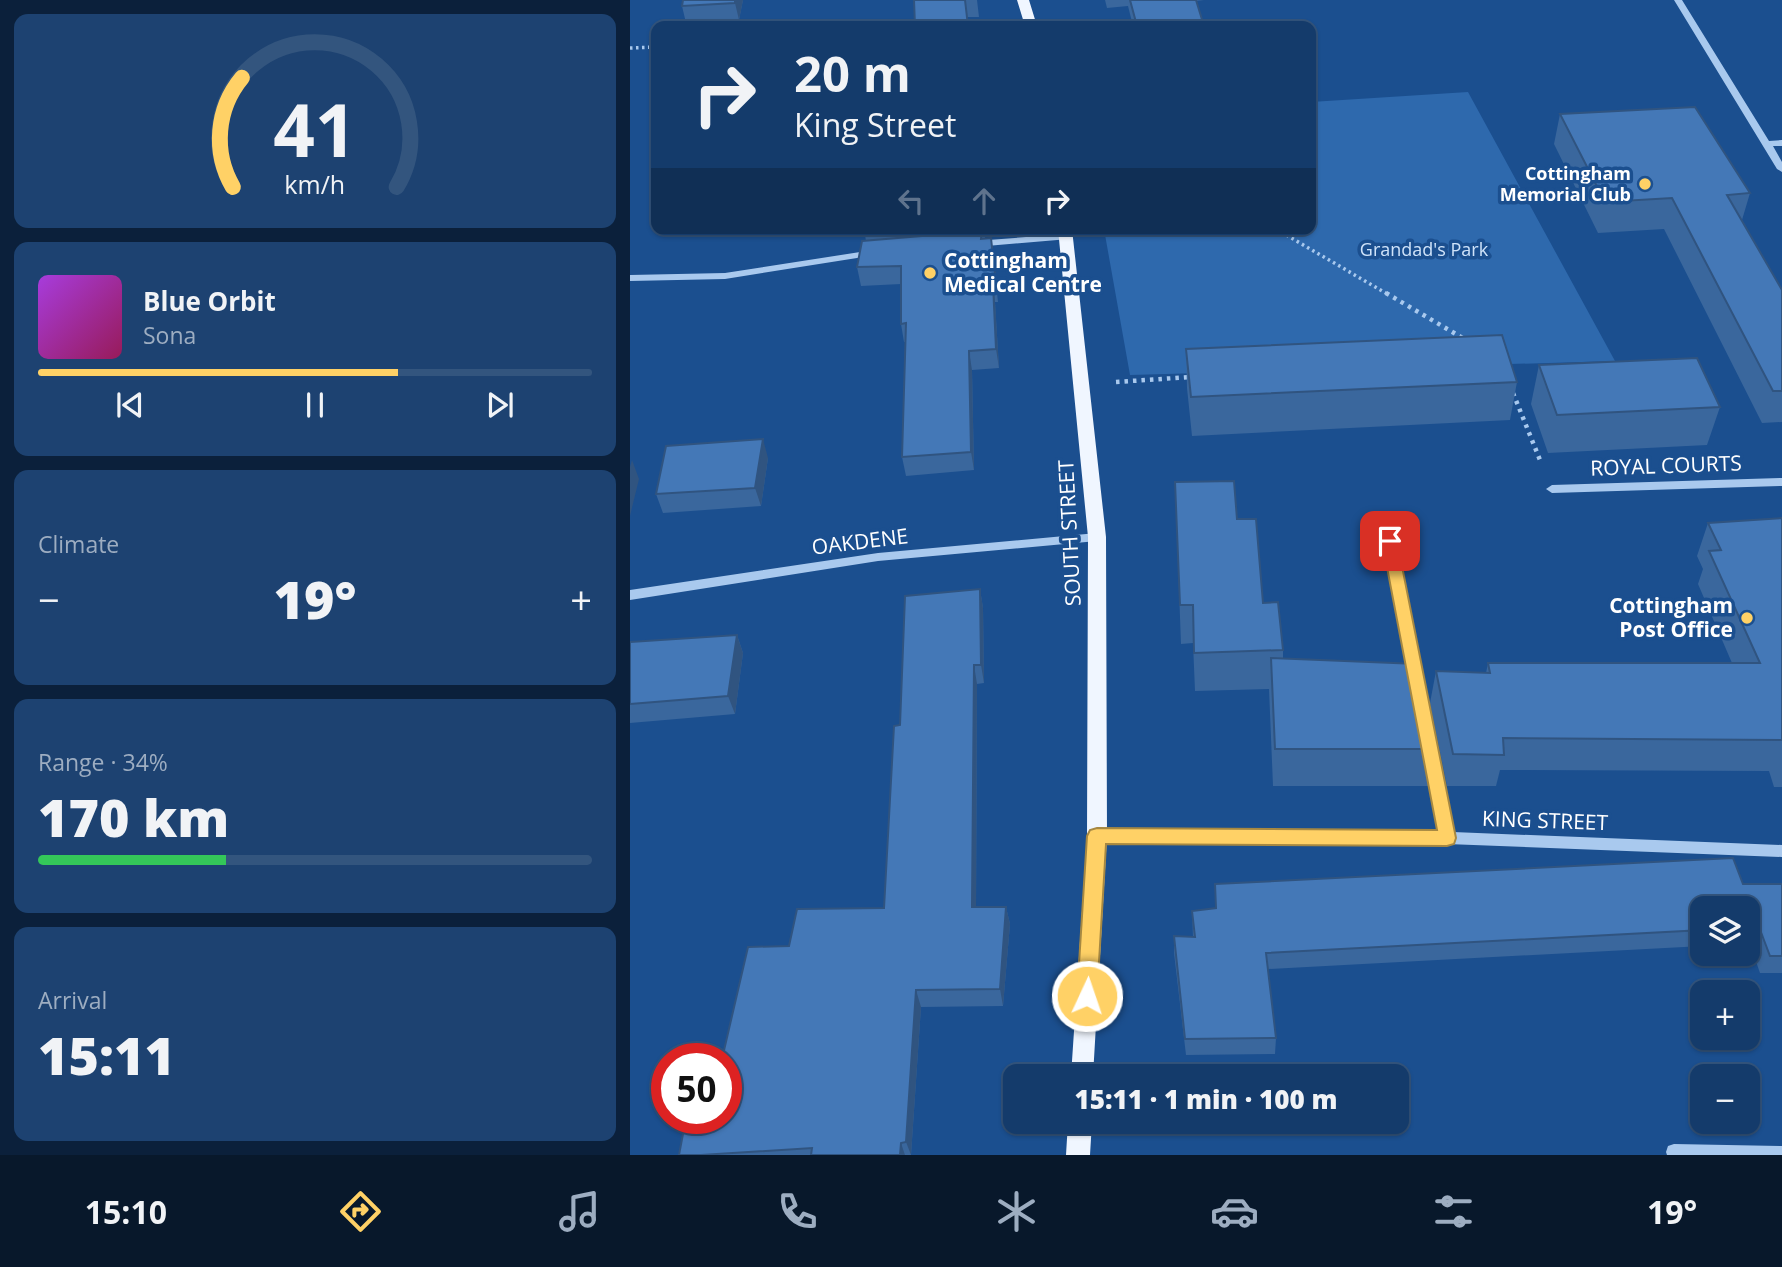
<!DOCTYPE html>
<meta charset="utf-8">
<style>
body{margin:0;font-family:"Open Sans",sans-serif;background:#1d4271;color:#f1f3f6;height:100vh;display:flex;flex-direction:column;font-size:26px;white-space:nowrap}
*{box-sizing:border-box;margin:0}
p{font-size:23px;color:#9dadc1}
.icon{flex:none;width:38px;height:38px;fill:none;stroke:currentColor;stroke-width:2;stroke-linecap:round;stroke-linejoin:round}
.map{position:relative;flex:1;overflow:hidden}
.side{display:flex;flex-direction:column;gap:14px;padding:14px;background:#0b203b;width:630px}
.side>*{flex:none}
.top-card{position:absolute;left:21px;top:21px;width:665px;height:214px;border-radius:14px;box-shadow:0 2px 5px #0004,0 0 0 2px #33557e;background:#143b6b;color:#f1f3f6;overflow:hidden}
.controls{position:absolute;left:1060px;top:896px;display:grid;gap:14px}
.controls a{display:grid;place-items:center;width:70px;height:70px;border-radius:14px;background:#143b6b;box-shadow:0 2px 5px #0004,0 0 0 2px #33557e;font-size:35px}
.speed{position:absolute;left:21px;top:1043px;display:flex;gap:14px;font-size:35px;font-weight:700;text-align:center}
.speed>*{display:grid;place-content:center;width:91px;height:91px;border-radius:50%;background:#143b6b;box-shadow:0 2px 5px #0004,0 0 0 2px #33557e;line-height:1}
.speed .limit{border:10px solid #d22;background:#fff;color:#111}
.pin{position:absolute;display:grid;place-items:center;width:60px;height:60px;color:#fff;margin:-30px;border-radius:14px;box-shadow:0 4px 10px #0006}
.me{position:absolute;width:77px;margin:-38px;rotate:3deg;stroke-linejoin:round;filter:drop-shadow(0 0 5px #0008)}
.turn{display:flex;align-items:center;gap:24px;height:147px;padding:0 28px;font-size:32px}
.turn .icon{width:91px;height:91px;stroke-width:2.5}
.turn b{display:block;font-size:49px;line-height:60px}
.lanes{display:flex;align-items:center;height:66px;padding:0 28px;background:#0003;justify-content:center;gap:35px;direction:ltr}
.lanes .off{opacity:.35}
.big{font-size:52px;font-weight:800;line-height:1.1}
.side .card{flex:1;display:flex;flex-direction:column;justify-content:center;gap:10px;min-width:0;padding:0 24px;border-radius:14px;background:#1d4271}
.side .dial{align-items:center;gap:0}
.dial svg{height:182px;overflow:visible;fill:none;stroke:#33557e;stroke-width:7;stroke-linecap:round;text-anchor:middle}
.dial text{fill:#f1f3f6;stroke:none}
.song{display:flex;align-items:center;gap:21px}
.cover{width:84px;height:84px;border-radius:10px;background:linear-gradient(135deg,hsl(280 70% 55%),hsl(330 70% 35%))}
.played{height:7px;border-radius:4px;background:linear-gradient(90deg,#ffd166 65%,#33557e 65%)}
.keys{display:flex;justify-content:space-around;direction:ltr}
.heat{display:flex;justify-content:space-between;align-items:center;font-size:38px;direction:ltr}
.charge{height:10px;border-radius:5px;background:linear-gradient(90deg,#34c759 34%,#33557e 0)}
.trip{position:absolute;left:373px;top:1064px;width:406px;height:70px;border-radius:14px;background:#143b6b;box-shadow:0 2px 5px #0004,0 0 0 2px #33557e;font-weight:800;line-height:70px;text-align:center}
.menu{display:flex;height:112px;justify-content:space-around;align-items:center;background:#08182b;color:#9dadc1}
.menu .icon{width:49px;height:49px}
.menu .active{color:#ffd166}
.menu b{font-size:32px;color:#f1f3f6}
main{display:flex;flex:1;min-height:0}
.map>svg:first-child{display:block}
.green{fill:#2e69ad}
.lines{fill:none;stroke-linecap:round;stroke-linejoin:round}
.path-far1{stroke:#a9c9ee;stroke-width:3.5;stroke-dasharray:2.5 3.5;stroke-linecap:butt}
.path{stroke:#a9c9ee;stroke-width:4.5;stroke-dasharray:3.5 5;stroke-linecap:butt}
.minor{fill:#a9c9ee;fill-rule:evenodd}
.major{fill:#f0f6ff;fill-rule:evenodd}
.wall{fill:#3a679d}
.shaded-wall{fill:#305480}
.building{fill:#4478b7;stroke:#305480;stroke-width:2}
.route{fill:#ffd166;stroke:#a68842;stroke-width:2}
.poi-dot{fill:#ffd166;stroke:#1b4f8f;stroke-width:2.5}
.labels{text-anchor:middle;stroke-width:7;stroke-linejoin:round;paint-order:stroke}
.far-poi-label{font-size:18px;font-weight:bold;fill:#fff;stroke:#1b4f8f;text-anchor:end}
.far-park-label{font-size:18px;fill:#cfe3fa;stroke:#1b4f8f}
.poi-label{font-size:21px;font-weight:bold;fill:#fff;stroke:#1b4f8f;text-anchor:start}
.street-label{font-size:21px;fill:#fff;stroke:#1b4f8f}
</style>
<main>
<section class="side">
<div class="card dial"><svg viewBox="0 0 100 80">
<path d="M14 69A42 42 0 1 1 86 69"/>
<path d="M14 69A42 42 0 0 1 18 21" stroke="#ffd166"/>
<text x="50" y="56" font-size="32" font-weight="700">41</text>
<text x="50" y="72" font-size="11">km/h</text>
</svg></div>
<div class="card">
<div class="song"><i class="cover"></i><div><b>Blue Orbit</b><p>Sona</p></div></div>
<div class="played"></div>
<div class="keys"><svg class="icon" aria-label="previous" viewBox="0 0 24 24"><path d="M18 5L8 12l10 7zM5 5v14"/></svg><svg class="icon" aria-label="pause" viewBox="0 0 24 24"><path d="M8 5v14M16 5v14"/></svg><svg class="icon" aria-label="next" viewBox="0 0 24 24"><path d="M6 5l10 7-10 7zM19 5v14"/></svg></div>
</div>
<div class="card"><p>Climate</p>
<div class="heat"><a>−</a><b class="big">19°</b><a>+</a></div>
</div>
<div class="card"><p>Range · 34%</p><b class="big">170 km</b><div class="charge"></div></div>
<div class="card"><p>Arrival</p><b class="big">15:11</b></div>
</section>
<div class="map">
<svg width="1152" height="1155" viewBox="0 0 1152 1155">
<rect width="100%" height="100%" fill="#1b4f8f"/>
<path class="green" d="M 838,92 L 985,361 L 500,375 L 474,229 L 681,229 L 681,102 Z"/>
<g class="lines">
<path class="path-far1" d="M 0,48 L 26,47
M 646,229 L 759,295"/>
<path class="path" d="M 756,293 L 836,340
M 486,382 L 561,377
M 883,393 L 910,460"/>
<path class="minor" d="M 1044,0 L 1052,0 L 1139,141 L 1152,140 L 1152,146 L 1143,146 L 1152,162 L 1152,172 L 1147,169 Z
M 436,234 L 441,237 L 439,239 L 345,247 L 340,244 L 345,241 Z
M 243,250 L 246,251 L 246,255 L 95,279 L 0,281 L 0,275 L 95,273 Z
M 1152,478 L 1152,486 L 922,493 L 916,489 L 922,485 Z
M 467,533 L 473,537 L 467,541 L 248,561 L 0,600 L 0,590 L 248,553 Z
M 760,537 L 766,541 L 794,680 L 792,684 L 782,684 L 780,680 L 754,541 Z
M 799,741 L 804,742 L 806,746 L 823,832 L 1152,845 L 1152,857 L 817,844 L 467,842 L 462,840 L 460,836 L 462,832 L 467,830 L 809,832 L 792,746 L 794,742 Z
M 1044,1144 L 1152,1146 L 1152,1155 L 1037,1155 L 1036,1152 L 1038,1146 Z"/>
<path class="major" d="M 387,0 L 399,0 L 407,26 L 395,26 Z
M 428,229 L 442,229 L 476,537 L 477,836 L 463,1076 L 441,1076 L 457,836 L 458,537 Z
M 438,1122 L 462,1122 L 460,1155 L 436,1155 Z"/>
</g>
<path class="wall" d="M 53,0 L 113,0 L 109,20 L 56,23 L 52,6 Z
M 284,0 L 347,0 L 349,17 L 337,17 Z
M 475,0 L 574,0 L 566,1 L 574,26 L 503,26 L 498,6 L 477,8 Z
M 930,114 L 1120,193 L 1112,220 L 1152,290 L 1152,422 L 1132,423 L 1034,229 L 968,233 L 924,144 Z
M 234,229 L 356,229 L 355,238 L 361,238 L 368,302 L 365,302 L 369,368 L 342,370 L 344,470 L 276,476 L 272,457 L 275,342 L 274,342 L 271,324 L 271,284 L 231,286 L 227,267 L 236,241 Z
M 556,349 L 887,382 L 880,420 L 562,436 L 557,388 Z
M 909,365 L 1090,407 L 1077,445 L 918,453 L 901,404 Z
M 138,458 L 131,506 L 33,513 L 26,494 Z
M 545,482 L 607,519 L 633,603 L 653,650 L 653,659 L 805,749 L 798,786 L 643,786 L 639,689 L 565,691 L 563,643 L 551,644 Z
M 1152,518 L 1152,787 L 1144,787 L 1139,771 L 870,770 L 866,786 L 817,786 L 800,703 L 806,671 L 856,673 L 858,663 L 1102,663 L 1068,584 L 1073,569 L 1067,556 L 1078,523 Z
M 350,589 L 353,608 L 354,683 L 347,684 L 346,907 L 376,907 L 380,924 L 373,1006 L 291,1007 L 281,1155 L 49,1155 L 96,1118 L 159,946 L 254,908 Z
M 107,635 L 113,653 L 105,714 L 0,723 L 0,642 Z
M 585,884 L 1152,884 L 1152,973 L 1130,973 L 1120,944 L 1118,944 L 1118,908 L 1073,908 L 1073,946 L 638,969 L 646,1038 L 645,1054 L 556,1055 L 544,953 L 544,936 L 563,937 L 562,911 L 585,909 Z"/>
<path class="shaded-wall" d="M 105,0 L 113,0 L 109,20 L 105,3 Z
M 363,284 L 365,302 L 369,368 L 366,349 Z
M 339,351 L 342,370 L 344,470 L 341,452 Z
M 133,439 L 138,458 L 131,506 L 125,488 Z
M 2,460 L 9,479 L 0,516 L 0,467 Z
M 350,589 L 353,608 L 354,683 L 351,665 Z
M 107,635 L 113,653 L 105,714 L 98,696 Z
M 344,665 L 347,684 L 346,924 L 342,907 Z
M 376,907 L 380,924 L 373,1006 L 370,989 Z
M 286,990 L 291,1007 L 281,1155 L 276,1142 Z
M 271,1143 L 275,1155 L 270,1155 Z"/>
<path class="building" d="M 53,0 L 105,0 L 105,3 L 52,6 Z
M 284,0 L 335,0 L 338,26 L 285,26 Z
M 500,0 L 566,0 L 574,26 L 507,26 Z
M 1065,107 L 1120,193 L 1097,195 L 1152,290 L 1152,391 L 1143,391 L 1042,198 L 975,202 L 930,114 Z
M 352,231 L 351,239 L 361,238 L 366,284 L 363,284 L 366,349 L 339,351 L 341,452 L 272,457 L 276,323 L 271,324 L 271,266 L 227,267 L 232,241 Z
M 872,335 L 887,382 L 561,397 L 556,349 Z
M 1067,358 L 1090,407 L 927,415 L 909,365 Z
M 133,439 L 125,488 L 26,494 L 36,446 Z
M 604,481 L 607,519 L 626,519 L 633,603 L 648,602 L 653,650 L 564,653 L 563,605 L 550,605 L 545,482 Z
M 1152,518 L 1152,740 L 873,738 L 874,755 L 823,754 L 806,671 L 860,673 L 858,663 L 1130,663 L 1079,551 L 1091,550 L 1078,523 Z
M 350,589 L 351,665 L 344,665 L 342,907 L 376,907 L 370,989 L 286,990 L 276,1142 L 271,1143 L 270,1155 L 181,1155 L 182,1148 L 71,1155 L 49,1155 L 56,1118 L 96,1118 L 96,1059 L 92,1059 L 118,947 L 159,946 L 167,909 L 254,908 L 264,726 L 270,725 L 275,596 Z
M 107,635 L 98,696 L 0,704 L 0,642 Z
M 641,658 L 788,664 L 805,749 L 645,749 Z
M 1103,858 L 1113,884 L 1152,884 L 1152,956 L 1140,956 L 1129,927 L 1118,928 L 1118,908 L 1073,908 L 1073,930 L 636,953 L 646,1038 L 555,1039 L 544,936 L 565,937 L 562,911 L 586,908 L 585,884 Z"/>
<path class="route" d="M 760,535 L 767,541 L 826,838 L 824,844 L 817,846 L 476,844 L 467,996 L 464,1003 L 457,1005 L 450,1003 L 447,996 L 457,836 L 460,830 L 467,828 L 807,830 L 752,541 Z"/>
<g class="poi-dot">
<circle cx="1015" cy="184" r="7"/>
<circle cx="300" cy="273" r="7"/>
<circle cx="1117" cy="618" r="7"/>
</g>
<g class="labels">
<g class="far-poi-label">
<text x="1001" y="180">Cottingham<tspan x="1001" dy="21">Memorial Club</tspan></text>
</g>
<g class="far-park-label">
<text x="794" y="256">Grandad's Park</text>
</g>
<g class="poi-label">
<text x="314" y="268">Cottingham<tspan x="314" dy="24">Medical Centre</tspan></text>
<text x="1103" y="613" text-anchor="end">Cottingham<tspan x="1103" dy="24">Post Office</tspan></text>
</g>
<g class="street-label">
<text transform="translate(1036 466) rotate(-2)" y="7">ROYAL COURTS</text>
<text transform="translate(440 533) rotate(-93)" y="7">SOUTH STREET</text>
<text transform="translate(230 542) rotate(-7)" y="7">OAKDENE</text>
<text transform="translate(915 821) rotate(2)" y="7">KING STREET</text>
</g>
</g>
</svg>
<div class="controls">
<a><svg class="icon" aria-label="layers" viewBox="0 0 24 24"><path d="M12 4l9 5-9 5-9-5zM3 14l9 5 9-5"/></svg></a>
<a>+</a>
<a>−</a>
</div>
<div class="speed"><div class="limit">50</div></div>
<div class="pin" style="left:760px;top:541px;background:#d93025"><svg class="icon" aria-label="arrive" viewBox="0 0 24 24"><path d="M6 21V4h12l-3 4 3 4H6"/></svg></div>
<svg class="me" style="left:457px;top:996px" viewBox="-20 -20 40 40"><circle r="17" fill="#ffd166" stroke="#fff" stroke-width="3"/><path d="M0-11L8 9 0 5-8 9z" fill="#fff"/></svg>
<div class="trip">15:11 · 1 min · 100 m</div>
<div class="top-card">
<div class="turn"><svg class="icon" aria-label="right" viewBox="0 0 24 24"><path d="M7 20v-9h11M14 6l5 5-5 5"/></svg><div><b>20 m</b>King Street</div></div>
<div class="lanes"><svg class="icon off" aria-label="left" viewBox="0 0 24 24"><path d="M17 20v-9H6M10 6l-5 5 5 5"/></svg><svg class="icon off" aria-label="ahead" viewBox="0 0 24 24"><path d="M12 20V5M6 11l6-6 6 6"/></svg><svg class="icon" aria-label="right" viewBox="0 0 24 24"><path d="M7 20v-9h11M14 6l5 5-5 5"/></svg></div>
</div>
</div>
</main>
<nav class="menu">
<b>15:10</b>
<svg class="icon active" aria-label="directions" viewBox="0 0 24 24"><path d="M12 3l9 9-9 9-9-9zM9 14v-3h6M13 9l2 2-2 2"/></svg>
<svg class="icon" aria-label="music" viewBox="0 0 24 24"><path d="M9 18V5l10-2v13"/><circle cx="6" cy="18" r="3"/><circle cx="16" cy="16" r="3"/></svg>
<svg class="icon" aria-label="phone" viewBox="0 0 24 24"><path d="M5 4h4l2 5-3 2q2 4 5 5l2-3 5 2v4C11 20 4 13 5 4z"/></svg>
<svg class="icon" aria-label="climate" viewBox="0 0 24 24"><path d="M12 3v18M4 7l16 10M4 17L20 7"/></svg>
<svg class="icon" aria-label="car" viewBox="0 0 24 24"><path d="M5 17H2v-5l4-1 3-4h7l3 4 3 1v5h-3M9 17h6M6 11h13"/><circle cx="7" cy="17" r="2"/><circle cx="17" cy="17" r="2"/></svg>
<svg class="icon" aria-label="filters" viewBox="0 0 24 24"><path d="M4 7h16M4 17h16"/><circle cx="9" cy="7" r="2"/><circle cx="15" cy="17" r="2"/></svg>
<b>19°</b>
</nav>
